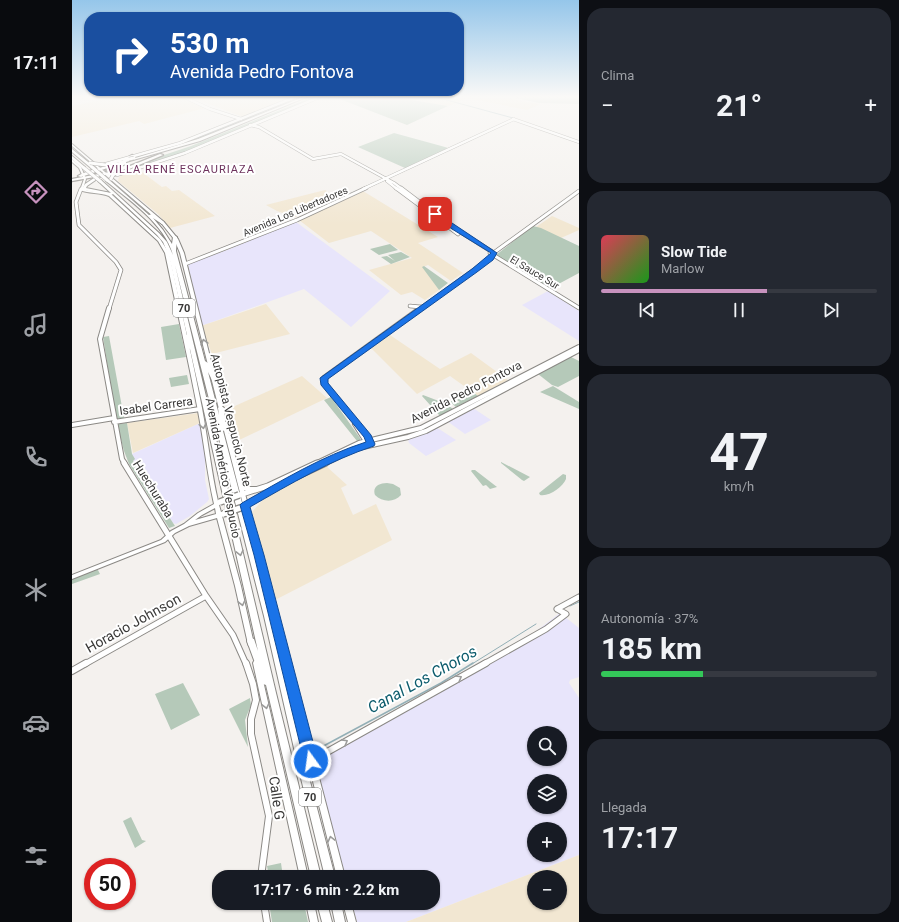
<!DOCTYPE html>
<html lang="es">
<meta charset="utf-8">
<style>
body{margin:0;font-family:Roboto,sans-serif;background:#242831;color:#f1f3f6;height:100vh;display:flex;flex-direction:column;font-size:15px;white-space:nowrap}
*{box-sizing:border-box;margin:0}
p{font-size:13px;color:#9ea1a6}
.icon{flex:none;width:22px;height:22px;fill:none;stroke:currentColor;stroke-width:2;stroke-linecap:round;stroke-linejoin:round}
.map{position:relative;flex:1;overflow:hidden}
.sheet{display:flex;flex-direction:column;gap:8px;padding:8px;background:#0d0f14;width:320px}
.sheet>*{flex:none}
.hud{position:absolute;left:12px;top:12px;width:380px;height:84px;border-radius:16px;box-shadow:0 1px 3px #0004;background:#1a4fa0;color:#fff;overflow:hidden}
.tools{position:absolute;left:455px;top:726px;display:grid;gap:8px}
.tools a{display:grid;place-items:center;width:40px;height:40px;border-radius:50%;background:#171b24;box-shadow:0 1px 3px #0004;font-size:20px}
.speed{position:absolute;left:12px;top:858px;display:flex;gap:8px;font-size:20px;font-weight:700;text-align:center}
.speed>*{display:grid;place-content:center;width:52px;height:52px;border-radius:50%;background:#171b24;box-shadow:0 1px 3px #0004;line-height:1}
.speed .limit{border:6px solid #d22;background:#fff;color:#111}
.pin{position:absolute;display:grid;place-items:center;width:34px;height:34px;color:#fff;margin:-17px;border-radius:8px;box-shadow:0 2px 6px #0006}
.me{position:absolute;width:44px;margin:-22px;rotate:346deg;stroke-linejoin:round;filter:drop-shadow(0 0 3px #0008)}
.turn{display:flex;align-items:center;gap:14px;height:84px;padding:0 20px;font-size:18px}
.turn .icon{width:52px;height:52px;stroke-width:2.5}
.turn b{display:block;font-size:28px;line-height:34px}
.big{font-size:30px;font-weight:700;line-height:1.1}
.sheet .card{flex:1;display:flex;flex-direction:column;justify-content:center;gap:6px;min-width:0;padding:0 14px;border-radius:16px;background:#242831}
.sheet .dial{align-items:center;gap:0}
.dial b{font-size:52px;line-height:1}
.song{display:flex;align-items:center;gap:12px}
.cover{width:48px;height:48px;border-radius:6px;background:linear-gradient(135deg,hsl(350 70% 55%),hsl(120 70% 35%))}
.played{height:4px;border-radius:2px;background:linear-gradient(90deg,#c792be 60%,#363941 60%)}
.keys{display:flex;justify-content:space-around;direction:ltr}
.heat{display:flex;justify-content:space-between;align-items:center;font-size:22px;direction:ltr}
.charge{height:6px;border-radius:3px;background:linear-gradient(90deg,#34c759 37%,#363941 0)}
.trip{position:absolute;left:140px;top:870px;width:228px;height:40px;border-radius:16px;background:#171b24;box-shadow:0 1px 3px #0004;font-weight:700;line-height:40px;text-align:center}
main{display:flex;flex:1;min-height:0}
.tab-bar{display:flex;flex-direction:column;width:72px;justify-content:space-around;align-items:center;background:#090b0e;color:#9ea1a6}
.tab-bar .icon{width:28px;height:28px}
.tab-bar .active{color:#c792be}
.tab-bar b{font-size:18px;color:#f1f3f6}
.map>svg:first-child{display:block}
.commercial{fill:#e8e5fb;fill-rule:evenodd}
.industrial{fill:#f2e7d2;fill-rule:evenodd}
.green{fill:#b5c9b9}
.lines{fill:none;stroke-linecap:round;stroke-linejoin:round}
.stream-far1{stroke:#93afb6;stroke-width:1}
.stream{stroke:#93afb6;stroke-width:1.5}
.tertiary-far4-casing{stroke:#8b8985;stroke-width:3.5}
.tertiary-far3-casing{stroke:#8b8985;stroke-width:4.5}
.tertiary-far2-casing{stroke:#8b8985;stroke-width:6}
.tertiary-far1-casing{stroke:#8b8985;stroke-width:7}
.tertiary-casing{stroke:#8b8985;stroke-width:8}
.secondary-casing{stroke:#8b8985;stroke-width:2}
.primary-casing{stroke:#8b8985;stroke-width:2.5}
.motorway-casing{stroke:#8b8985;stroke-width:2}
.tertiary-far4{stroke:#fff;stroke-width:2.5}
.tertiary-far3{stroke:#fff;stroke-width:3}
.tertiary-far2{stroke:#fff;stroke-width:4}
.tertiary-far1{stroke:#fff;stroke-width:5}
.tertiary{stroke:#fff;stroke-width:6}
.secondary{fill:#fff;fill-rule:evenodd}
.primary{fill:#fff;fill-rule:evenodd}
.motorway{fill:#fff;fill-rule:evenodd}
.secondary-bridge-casing{stroke:#8b8985;stroke-width:8;stroke-linecap:butt}
.motorway-bridge-casing{stroke:#8b8985;stroke-width:4;stroke-linecap:butt}
.secondary-bridge{stroke:#fff;stroke-width:5.5}
.motorway-bridge{stroke:#fff;stroke-width:3}
.oneway{stroke:#9c9c9b}
.route{fill:#1a73e8;stroke:#114b97}
.labels{text-anchor:middle;stroke-width:4;stroke-linejoin:round;paint-order:stroke}
.far-street-label{font-size:10px;fill:#393837;stroke:#fff}
.far-neighbourhood-label{font-size:11px;letter-spacing:1px;fill:#6e335d;stroke:#fff}
.shield{fill:#fff;stroke:#747473;stroke-width:1}
.shield-label{font-size:11px;font-weight:bold;fill:#393837}
.street-label{font-size:12px;fill:#393837;stroke:#fff}
.near-street-label{font-size:14px;fill:#393837;stroke:#fff}
.near-water-label{font-size:16px;font-style:italic;fill:#0b5b6c;stroke:#fff}
</style>
<main>
<nav class="tab-bar">
<b>17:11</b>
<svg class="icon active" aria-label="directions" viewBox="0 0 24 24"><path d="M12 3l9 9-9 9-9-9zM9 14v-3h6M13 9l2 2-2 2"/></svg>
<svg class="icon" aria-label="music" viewBox="0 0 24 24"><path d="M9 18V5l10-2v13"/><circle cx="6" cy="18" r="3"/><circle cx="16" cy="16" r="3"/></svg>
<svg class="icon" aria-label="phone" viewBox="0 0 24 24"><path d="M5 4h4l2 5-3 2q2 4 5 5l2-3 5 2v4C11 20 4 13 5 4z"/></svg>
<svg class="icon" aria-label="climate" viewBox="0 0 24 24"><path d="M12 3v18M4 7l16 10M4 17L20 7"/></svg>
<svg class="icon" aria-label="car" viewBox="0 0 24 24"><path d="M5 17H2v-5l4-1 3-4h7l3 4 3 1v5h-3M9 17h6M6 11h13"/><circle cx="7" cy="17" r="2"/><circle cx="17" cy="17" r="2"/></svg>
<svg class="icon" aria-label="filters" viewBox="0 0 24 24"><path d="M4 7h16M4 17h16"/><circle cx="9" cy="7" r="2"/><circle cx="15" cy="17" r="2"/></svg>
</nav>
<div class="map">
<svg width="507" height="922" viewBox="0 0 507 922">
<rect width="100%" height="100%" fill="#f4f1ee"/>
<path class="commercial" d="M 220,222 L 224,222 L 318,291 L 279,327 L 232,289 L 129,326 L 116,264 L 158,249 Z
M 476,291 L 507,311 L 507,341 L 450,305 Z
M 401,408 L 419,420 L 393,434 L 375,421 Z
M 128,423 L 133,453 L 133,480 L 137,499 L 135,502 L 118,516 L 104,524 L 101,523 L 61,460 L 60,454 Z
M 364,427 L 384,440 L 354,456 L 337,443 L 336,439 Z
M 488,613 L 507,628 L 507,677 L 498,680 L 497,683 L 507,698 L 507,855 L 334,922 L 285,922 L 280,903 L 361,903 L 361,877 L 272,877 L 246,780 L 245,760 L 463,632 ZM 462,733 L 488,733 L 488,759 L 462,759 ZM 462,781 L 488,781 L 488,807 L 462,807 ZM 462,829 L 488,829 L 488,855 L 462,855 Z"/>
<path class="industrial" d="M 35,96 L 109,96 L 133,108 L 72,124 L 67,121 L 0,137 L 0,106 L 37,98 Z
M 116,96 L 223,96 L 171,117 Z
M 320,96 L 432,96 L 448,101 L 469,104 L 455,110 L 395,98 L 377,106 Z
M 66,169 L 90,187 L 94,186 L 100,191 L 107,190 L 143,216 L 98,228 L 86,214 L 46,181 L 47,177 L 50,175 Z
M 253,190 L 265,197 L 223,217 L 205,211 L 194,205 Z
M 291,191 L 366,237 L 346,243 L 391,273 L 379,281 L 356,265 L 351,267 L 367,290 L 353,300 L 340,292 L 329,295 L 297,270 L 340,258 L 299,231 L 257,243 L 227,220 Z
M 480,216 L 507,228 L 507,230 L 489,238 L 464,227 Z
M 194,304 L 218,334 L 140,354 L 129,326 Z
M 318,335 L 368,369 L 399,353 L 436,380 L 406,396 L 378,376 L 345,394 L 299,348 Z
M 230,376 L 255,398 L 163,442 L 154,410 Z
M 126,413 L 128,423 L 61,453 L 55,423 Z
M 254,466 L 275,485 L 269,488 L 281,515 L 304,504 L 320,540 L 203,600 L 180,512 L 195,495 Z
M 507,855 L 507,922 L 334,922 ZM 462,877 L 488,877 L 488,903 L 462,903 Z"/>
<path class="green" d="M 243,96 L 248,96 L 112,153 L 49,173 L 68,163 L 119,146 Z
M 260,96 L 317,96 L 376,106 L 335,125 Z
M 435,96 L 507,96 L 507,104 L 467,103 Z
M 322,133 L 373,147 L 376,148 L 333,168 L 286,147 Z
M 461,226 L 469,228 L 507,246 L 507,273 L 479,288 L 424,255 Z
M 318,244 L 326,250 L 307,255 L 298,249 Z
M 329,252 L 338,257 L 319,264 L 309,257 L 315,256 L 323,261 L 316,255 Z
M 352,266 L 376,283 L 367,290 L 350,267 Z
M 107,324 L 114,357 L 94,360 L 89,327 Z
M 37,336 L 52,418 L 44,419 L 31,337 Z
M 499,357 L 507,361 L 507,376 L 486,387 L 480,385 L 466,374 Z
M 115,375 L 117,384 L 99,387 L 97,378 Z
M 481,386 L 507,402 L 507,409 L 468,392 Z
M 402,393 L 406,396 L 384,407 L 377,401 L 383,401 L 386,403 L 388,402 L 385,400 L 388,398 L 386,397 L 383,398 L 377,394 L 390,394 L 395,398 Z
M 351,395 L 372,403 L 362,407 L 366,411 L 377,406 L 381,409 L 368,416 L 350,396 Z
M 259,397 L 288,438 L 288,440 L 285,441 L 252,400 Z
M 55,423 L 60,454 L 63,459 L 61,461 L 103,526 L 97,528 L 57,464 L 52,451 L 45,424 Z
M 429,462 L 458,477 L 452,481 L 450,480 L 429,463 Z
M 400,470 L 403,470 L 425,487 L 418,489 L 414,485 L 411,486 L 399,471 Z
M 491,474 L 494,475 L 494,479 C 491,487 477,497 468,495 L 467,493 Z
M 315,483 L 321,484 L 328,488 L 329,495 C 322,503 310,502 303,495 C 300,487 307,483 315,483 Z
M 25,568 L 28,574 L 0,584 L 0,578 Z
M 111,683 L 128,715 L 99,730 L 83,694 Z
M 178,698 L 179,705 L 173,720 L 176,747 L 157,709 Z
M 59,817 L 70,840 L 74,841 L 63,848 L 51,821 Z
M 209,863 L 211,877 L 197,877 L 195,866 Z
M 197,903 L 232,903 L 236,922 L 200,922 Z"/>
<g class="lines">
<path class="stream-far1" d="M 360,96 L 441,118
M 226,97 L 230,96
M 118,141 L 218,101
M 498,606 L 507,602
M 400,664 L 464,624"/>
<path class="stream" d="M 244,750 L 369,683 L 401,663"/>
<defs>
<path id="tertiary-far4" d="M 110,96 L 138,109 L 169,119
M 441,119 L 507,142
M 178,125 L 187,127 L 241,159 L 269,154 L 322,183 L 330,189
M 30,165 L 108,143 L 226,96
M 36,175 L 45,175 L 113,153 L 250,96
M 315,181 L 325,189
M 291,189 L 442,119"/>
<path id="tertiary-far3" d="M 324,188 L 386,234
M 329,188 L 379,226 L 422,253
M 9,189 L 4,202 L 7,225 L 44,262 L 49,270 L 37,309
M 418,253 L 507,308
M 420,254 L 507,191
M 113,264 L 225,220 L 294,188
M 338,306 L 349,307
M 348,309 L 418,258 L 420,254"/>
<path id="tertiary-far2" d="M 37,308 L 28,339 L 50,459 L 53,464
M 42,422 L 128,409
M 283,424 L 295,443
M 0,425 L 42,418
M 298,442 L 296,437 L 252,383 L 252,378 L 349,308
M 243,464 L 287,443 L 349,428 L 507,347
M 252,464 L 282,449 L 336,437 L 354,431 L 507,350"/>
<path id="tertiary-far1" d="M 52,463 L 134,596 L 161,635 L 174,664
M 170,494 L 196,486 L 245,463
M 173,505 L 218,480 L 254,463
M 485,609 L 507,597
M 13,664 L 134,596
M 412,664 L 474,629 L 494,614 L 485,609"/>
<path id="tertiary" d="M 174,663 L 181,684 L 184,700 L 179,719 L 179,734 L 197,816 L 189,877
M 0,671 L 14,663
M 239,761 L 414,663
M 192,903 L 195,922"/>
<path id="secondary" d="M 0,144 L 92,222 L 106,239 L 112,253 L 152,413 L 152,414 L 150,414 L 148,413 L 108,253 L 102,239 L 90,224 L 0,146 Z
M 0,159 L 9,167 L 14,179 L 11,189 C 20,193 30,190 39,194 L 88,239 L 97,253 C 108,305 120,356 130,408 C 136,439 139,471 146,501 L 149,502 L 150,503 L 147,505 L 149,512 L 152,513 L 153,514 L 150,516 L 169,586 L 182,644 L 181,646 L 179,647 L 177,646 L 176,644 L 163,586 L 145,518 L 117,526 L 103,533 L 93,542 L 0,579 L 0,575 L 89,540 L 99,531 L 112,524 L 126,513 L 142,504 C 135,473 132,442 126,411 C 116,358 104,306 93,253 L 86,241 L 37,196 C 27,192 17,194 8,190 L 12,179 L 7,168 L 0,162 ZM 143,508 L 144,514 L 123,520 L 130,515 Z
M 150,422 L 154,422 L 154,423 L 171,485 L 176,487 L 187,487 L 190,489 C 186,492 177,491 172,490 L 216,655 L 215,657 L 213,658 L 211,657 L 210,655 L 150,423 Z
M 184,660 L 186,661 L 187,663 L 236,877 L 228,877 L 181,663 L 182,661 Z
M 217,671 L 219,672 L 220,674 L 273,877 L 265,877 L 214,674 L 215,672 Z
M 234,903 L 242,903 L 246,922 L 238,922 Z
M 271,903 L 279,903 L 284,922 L 276,922 Z"/>
<path id="primary" d="M 88,154 L 91,155 L 50,172 L 0,181 L 0,179 L 48,170 Z
M 60,155 L 63,156 L 58,160 L 53,162 L 9,177 L 6,176 C 23,166 44,167 60,155 Z"/>
<path id="motorway" d="M 234,96 L 237,96 L 128,141 L 54,162 L 54,164 L 37,172 L 34,171 L 48,164 L 48,162 L 34,166 L 32,165 L 33,164 L 49,160 L 50,162 L 126,139 Z
M 0,149 L 21,166 L 21,168 L 19,168 L 0,152 Z
M 0,156 L 13,167 L 13,169 L 11,169 L 0,159 Z
M 25,176 L 28,177 L 15,186 L 14,188 L 39,193 L 26,181 L 29,180 L 87,233 L 95,242 L 101,255 C 93,224 57,200 34,181 L 34,179 L 36,179 L 77,215 L 80,214 L 92,222 L 92,224 L 90,224 L 81,218 L 91,230 L 100,244 L 101,237 L 103,236 L 105,237 L 104,251 L 133,361 L 136,363 L 145,379 L 144,380 L 140,380 L 136,372 L 147,415 L 146,408 L 147,407 L 151,407 L 152,408 L 154,429 L 151,431 L 200,616 L 208,653 L 209,650 L 212,649 L 215,650 L 216,652 L 219,682 L 218,684 L 216,685 L 234,766 L 263,877 L 253,877 L 226,766 L 192,616 L 103,265 L 204,693 L 249,877 L 239,877 L 194,685 L 191,684 L 190,682 L 175,641 L 176,639 L 179,638 L 182,639 L 186,651 L 118,349 L 115,348 L 111,336 L 113,335 L 115,335 L 97,256 L 91,242 L 85,235 L 41,194 L 39,195 L 11,190 L 10,189 L 13,184 Z
M 245,903 L 255,903 L 260,922 L 250,922 Z
M 259,903 L 269,903 L 273,922 L 263,922 Z"/>
</defs>
<use href="#tertiary-far4" class="tertiary-far4-casing"/>
<use href="#tertiary-far3" class="tertiary-far3-casing"/>
<use href="#tertiary-far2" class="tertiary-far2-casing"/>
<use href="#tertiary-far1" class="tertiary-far1-casing"/>
<use href="#tertiary" class="tertiary-casing"/>
<use href="#secondary" class="secondary-casing"/>
<use href="#primary" class="primary-casing"/>
<use href="#motorway" class="motorway-casing"/>
<use href="#tertiary-far4" class="tertiary-far4"/>
<use href="#tertiary-far3" class="tertiary-far3"/>
<use href="#tertiary-far2" class="tertiary-far2"/>
<use href="#tertiary-far1" class="tertiary-far1"/>
<use href="#tertiary" class="tertiary"/>
<use href="#secondary" class="secondary"/>
<use href="#primary" class="primary"/>
<use href="#motorway" class="motorway"/>
<defs>
<path id="secondary-bridge" d="M 148,502 L 167,495
M 151,514 L 171,507"/>
<path id="motorway-bridge" d="M 57,159 L 62,158
M 18,163 L 34,165
M 20,167 L 35,180
M 12,168 L 28,181
M 39,179 L 41,175 L 53,167"/>
</defs>
<use href="#secondary-bridge" class="secondary-bridge-casing"/>
<use href="#motorway-bridge" class="motorway-bridge-casing"/>
<use href="#secondary-bridge" class="secondary-bridge"/>
<use href="#motorway-bridge" class="motorway-bridge"/>
</g>
<defs><path id="oneway-chevron" d="M-2-3.5L2.5 0L-2 3.5" fill="none" stroke-width="1.6" stroke-linecap="round" stroke-linejoin="round"/></defs>
<g class="oneway">
<use href="#oneway-chevron" transform="translate(132 342) rotate(-105)"/>
<use href="#oneway-chevron" transform="translate(131 426) rotate(79)"/>
<use href="#oneway-chevron" transform="translate(168 553) rotate(77)"/>
<use href="#oneway-chevron" transform="translate(170 603) rotate(77)"/>
<use href="#oneway-chevron" transform="translate(387 678) rotate(-30)"/>
<use href="#oneway-chevron" transform="translate(194 706) rotate(77)"/>
<use href="#oneway-chevron" transform="translate(273 742) rotate(-29)"/>
<use href="#oneway-chevron" transform="translate(259 839) rotate(-104)"/>
</g>
<linearGradient id="sky" x2="0" y2="1"><stop stop-color="#95c6ea"/><stop offset="0.43" stop-color="#faf9f7"/><stop offset="1" stop-color="#faf9f7" stop-opacity="0"/></linearGradient>
<rect width="507" height="225" fill="url(#sky)"/>
<path class="route" d="M 361,213 L 365,213 L 425,253 L 421,260 L 405,272 L 256,379 L 256,383 L 299,435 L 303,444 L 302,446 C 259,460 218,484 178,507 L 192,555 L 246,761 L 244,765 L 239,767 L 234,765 L 232,761 L 182,555 L 168,505 L 170,503 C 209,481 250,456 294,442 L 292,437 L 249,385 L 248,378 L 400,269 L 419,253 L 380,229 L 361,215 Z"/>
<g class="labels">
<g class="far-street-label">
<text transform="translate(223 211) rotate(-23)" y="4">Avenida Los Libertadores</text>
<text transform="translate(463 272) rotate(31)" y="4">El Sauce Sur</text>
</g>
<g class="far-neighbourhood-label">
<text x="109" y="173">VILLA RENÉ ESCAURIAZA</text>
</g>
<g class="shield">
<rect x="101" y="299" width="22" height="18" rx="3"/>
<rect x="227" y="788" width="22" height="18" rx="3"/>
</g>
<g class="shield-label">
<text x="112" y="312">70</text>
<text x="238" y="801">70</text>
</g>
<g class="street-label">
<text transform="translate(394 392) rotate(-27)" y="4">Avenida Pedro Fontova</text>
<text transform="translate(84 406) rotate(-8)" y="4">Isabel Carrera</text>
<text transform="translate(159 420) rotate(76)" y="4">Autopista Vespucio Norte</text>
<text transform="translate(151 468) rotate(79)" y="4">Avenida Américo Vespucio</text>
<text transform="translate(81 489) rotate(58)" y="4">Huechuraba</text>
</g>
<g class="near-street-label">
<text transform="translate(61 623) rotate(-29)" y="5">Horacio Johnson</text>
<text transform="translate(205 798) rotate(82)" y="5">Calle G</text>
</g>
<g class="near-water-label">
<text transform="translate(350 679) rotate(-29)" y="6">Canal Los Choros</text>
</g>
</g>
</svg>
<div class="tools">
<a><svg class="icon" aria-label="search" viewBox="0 0 24 24"><circle cx="10" cy="10" r="6"/><path d="M15 15l6 6"/></svg></a>
<a><svg class="icon" aria-label="layers" viewBox="0 0 24 24"><path d="M12 4l9 5-9 5-9-5zM3 14l9 5 9-5"/></svg></a>
<a>+</a>
<a>−</a>
</div>
<div class="speed"><div class="limit">50</div></div>
<div class="pin" style="left:363px;top:214px;background:#d93025"><svg class="icon" aria-label="arrive" viewBox="0 0 24 24"><path d="M6 21V4h12l-3 4 3 4H6"/></svg></div>
<svg class="me" style="left:239px;top:761px" viewBox="-20 -20 40 40"><circle r="17" fill="#1a73e8" stroke="#fff" stroke-width="3"/><path d="M0-11L8 9 0 5-8 9z" fill="#fff"/></svg>
<div class="trip">17:17 · 6 min · 2.2 km</div>
<div class="hud">
<div class="turn"><svg class="icon" aria-label="right" viewBox="0 0 24 24"><path d="M7 20v-9h11M14 6l5 5-5 5"/></svg><div><b>530 m</b>Avenida Pedro Fontova</div></div>
</div>
</div>
<section class="sheet">
<div class="card"><p>Clima</p>
<div class="heat"><a>−</a><b class="big">21°</b><a>+</a></div>
</div>
<div class="card">
<div class="song"><i class="cover"></i><div><b>Slow Tide</b><p>Marlow</p></div></div>
<div class="played"></div>
<div class="keys"><svg class="icon" aria-label="previous" viewBox="0 0 24 24"><path d="M18 5L8 12l10 7zM5 5v14"/></svg><svg class="icon" aria-label="pause" viewBox="0 0 24 24"><path d="M8 5v14M16 5v14"/></svg><svg class="icon" aria-label="next" viewBox="0 0 24 24"><path d="M6 5l10 7-10 7zM19 5v14"/></svg></div>
</div>
<div class="card dial"><b>47</b><p>km/h</p></div>
<div class="card"><p>Autonomía · 37%</p><b class="big">185 km</b><div class="charge"></div></div>
<div class="card"><p>Llegada</p><b class="big">17:17</b></div>
</section>
</main>
